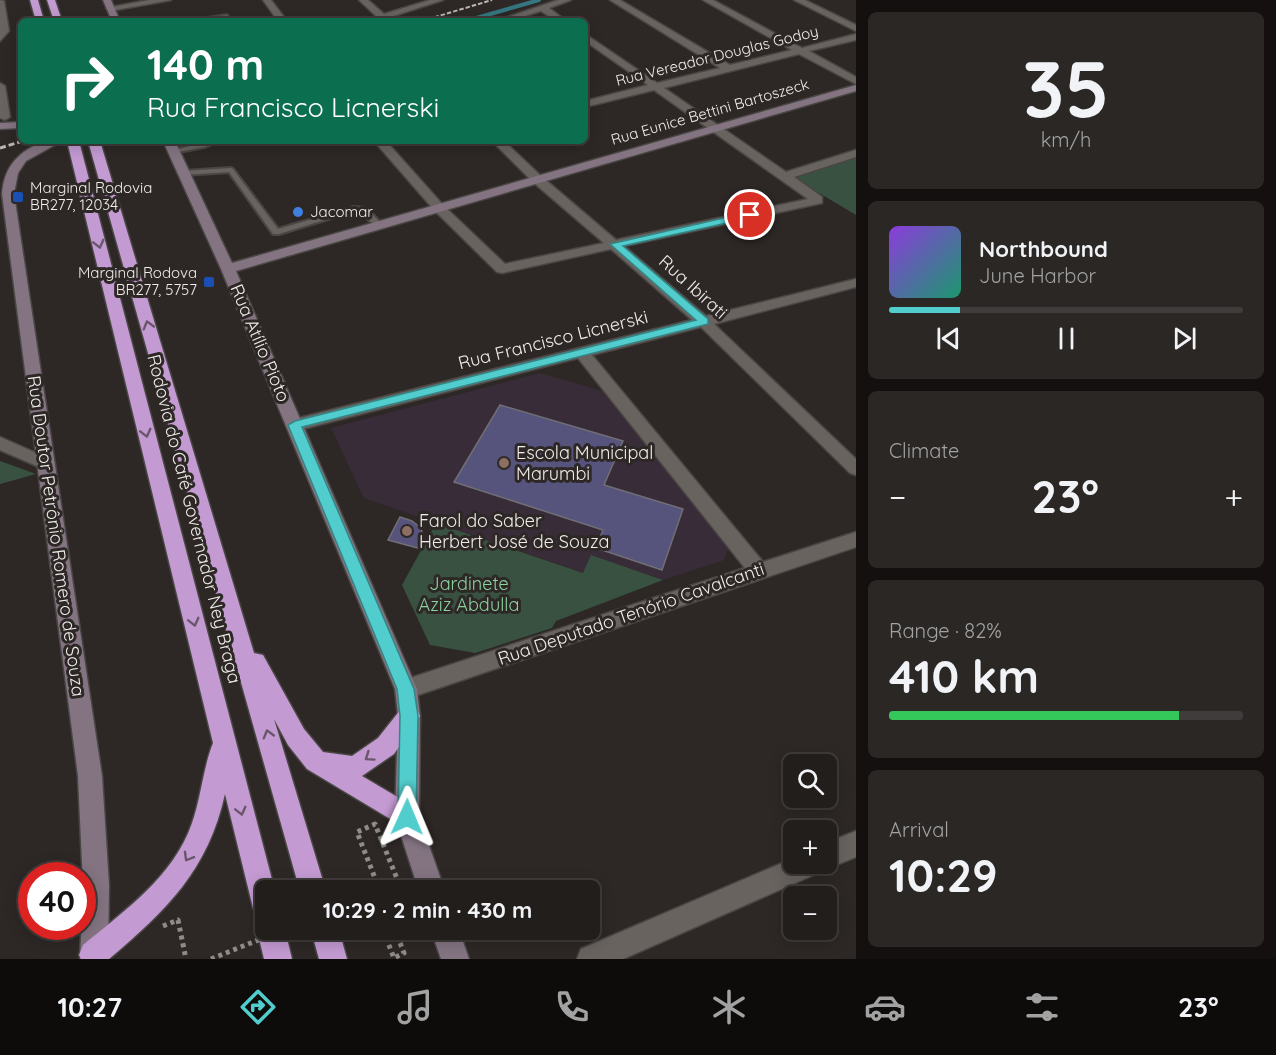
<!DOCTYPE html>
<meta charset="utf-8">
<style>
body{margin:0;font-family:Quicksand,sans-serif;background:#2a2725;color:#f1f3f6;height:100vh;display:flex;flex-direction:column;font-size:22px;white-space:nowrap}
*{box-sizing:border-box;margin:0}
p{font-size:20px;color:#a2a2a3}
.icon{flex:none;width:33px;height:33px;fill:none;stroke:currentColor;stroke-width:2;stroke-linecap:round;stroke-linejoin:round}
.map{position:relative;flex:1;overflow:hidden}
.details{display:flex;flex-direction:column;gap:12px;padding:12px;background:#13100f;width:420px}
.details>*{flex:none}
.top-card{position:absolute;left:18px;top:18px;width:570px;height:126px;border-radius:9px;box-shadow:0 3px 15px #0003,0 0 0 2px #3f3c3b;background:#0b6e4f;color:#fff;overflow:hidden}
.controls{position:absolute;left:783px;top:754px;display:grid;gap:12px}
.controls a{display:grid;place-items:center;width:54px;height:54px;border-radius:9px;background:#221e1c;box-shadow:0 3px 15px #0003,0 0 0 2px #3f3c3b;font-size:30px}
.speed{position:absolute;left:18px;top:862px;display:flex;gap:12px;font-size:30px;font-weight:700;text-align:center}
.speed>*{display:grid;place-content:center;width:78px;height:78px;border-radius:50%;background:#221e1c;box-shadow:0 3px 15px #0003,0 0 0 2px #3f3c3b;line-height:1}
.speed .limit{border:9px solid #d22;background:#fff;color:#111}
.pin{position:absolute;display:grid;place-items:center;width:51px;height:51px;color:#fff;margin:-26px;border:3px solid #fff;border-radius:50%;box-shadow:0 2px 6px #0007}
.me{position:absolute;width:66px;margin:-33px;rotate:1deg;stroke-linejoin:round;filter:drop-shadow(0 0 4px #0008)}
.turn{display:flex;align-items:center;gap:21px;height:126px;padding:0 30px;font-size:27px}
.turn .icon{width:78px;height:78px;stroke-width:2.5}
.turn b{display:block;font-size:42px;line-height:51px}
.big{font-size:45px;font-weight:700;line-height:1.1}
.details .widget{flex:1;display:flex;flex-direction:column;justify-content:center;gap:9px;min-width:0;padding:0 21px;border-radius:9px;background:#2a2725}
.details .dial{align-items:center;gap:0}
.dial b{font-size:78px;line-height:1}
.song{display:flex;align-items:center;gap:18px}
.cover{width:72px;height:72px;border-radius:9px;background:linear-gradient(135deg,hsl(270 70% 55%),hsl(160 70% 35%))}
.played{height:6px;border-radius:3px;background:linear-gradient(90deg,#52cdcd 20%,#3f3c3b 20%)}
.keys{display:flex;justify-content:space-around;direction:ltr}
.heat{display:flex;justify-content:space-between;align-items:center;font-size:33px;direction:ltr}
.charge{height:9px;border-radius:4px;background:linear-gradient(90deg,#34c759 82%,#3f3c3b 0)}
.trip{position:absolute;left:255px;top:880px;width:345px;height:60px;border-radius:9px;background:#221e1c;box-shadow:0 3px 15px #0003,0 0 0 2px #3f3c3b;font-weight:700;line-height:60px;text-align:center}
.dock{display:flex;height:96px;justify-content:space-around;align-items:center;background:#0e0c0b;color:#a2a2a3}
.dock .icon{width:42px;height:42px}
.dock .selected{color:#52cdcd}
.dock b{font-size:27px;color:#f1f3f6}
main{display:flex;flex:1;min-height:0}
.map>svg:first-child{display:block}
.education{fill:#392c39}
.green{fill:#395140}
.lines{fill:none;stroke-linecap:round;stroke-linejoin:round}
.stream{stroke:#357681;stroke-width:4}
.building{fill:#56537c;stroke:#6f6f74;stroke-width:1.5}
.lane-casing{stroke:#494644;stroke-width:4}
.street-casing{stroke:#494644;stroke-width:3}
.secondary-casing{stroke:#494644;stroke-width:3}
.highway-casing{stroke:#494644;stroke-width:3}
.path{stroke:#8f8b89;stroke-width:5;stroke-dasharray:4 4;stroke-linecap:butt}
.lane{fill:#696360;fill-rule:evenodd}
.street{fill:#696360;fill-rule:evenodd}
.secondary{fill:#847482;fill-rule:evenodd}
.highway{fill:#c39ad2;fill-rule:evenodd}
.rail-far1{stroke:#bab6b4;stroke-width:2;stroke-dasharray:4.5 2;stroke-linecap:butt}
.rail{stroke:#bab6b4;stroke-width:3;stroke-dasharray:6 3;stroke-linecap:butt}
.path-bridge{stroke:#8f8b89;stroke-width:5;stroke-dasharray:4 4;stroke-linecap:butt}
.oneway{stroke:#69566b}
.route{fill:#52cdcd;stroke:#358585;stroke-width:1.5}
.transit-dot{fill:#1a4fb4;stroke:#2d2826;stroke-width:2}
.shop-dot{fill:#3f7fe0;stroke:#2d2826;stroke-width:2}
.education-dot{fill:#8d6e63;stroke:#2d2826;stroke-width:2}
.labels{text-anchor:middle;stroke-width:6;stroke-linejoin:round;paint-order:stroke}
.far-street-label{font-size:15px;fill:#efecea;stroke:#2d2826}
.far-poi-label{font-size:15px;fill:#efecea;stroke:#2d2826;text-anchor:start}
.street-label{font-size:18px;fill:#efecea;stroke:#2d2826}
.poi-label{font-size:18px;fill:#efecea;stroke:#2d2826;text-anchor:start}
.park-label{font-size:18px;fill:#8cd1a0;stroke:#2d2826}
</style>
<main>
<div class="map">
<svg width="856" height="959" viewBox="0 0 856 959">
<rect width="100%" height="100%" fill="#2d2826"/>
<path class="education" d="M 540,373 L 602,391 L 729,547 L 724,560 L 663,580 L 591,555 L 584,573 L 364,498 L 331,428 Z"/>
<path class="green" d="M 856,157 L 856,215 L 794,178 Z
M 0,461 L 36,474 L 0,484 Z
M 436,523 L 583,573 L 591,555 L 663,580 L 556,621 L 552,628 L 475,653 L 430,645 L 402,585 Z"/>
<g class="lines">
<path class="stream" d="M 466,21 L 539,0"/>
</g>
<path class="building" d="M 500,405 L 623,441 L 604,485 L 683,509 L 662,570 L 596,548 L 603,530 L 454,482 Z
M 400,517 L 412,521 L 421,528 L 423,538 L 418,548 L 388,540 Z"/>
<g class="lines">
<defs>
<path id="lane" d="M 227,15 L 229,18 L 198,21 L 201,19 Z
M 210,141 L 219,141 L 205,147 L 173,153 L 170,151 Z
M 231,168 L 233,169 L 278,229 L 354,207 L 366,208 L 383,225 L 376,227 L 361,212 L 354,211 L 279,234 L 273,234 L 229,172 L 183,175 L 180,173 L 183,171 Z"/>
<path id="street" d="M 0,0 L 4,1 L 9,31 L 0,41 Z
M 149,0 L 171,0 L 110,11 L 106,8 Z
M 263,0 L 271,0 L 287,21 L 278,21 Z
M 359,0 L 368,0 L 384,14 L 430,0 L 443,0 L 378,21 L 365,21 L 376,16 Z
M 558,0 L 571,0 L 549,8 L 566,21 L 556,21 L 541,11 L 509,21 L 496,21 Z
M 610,0 L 620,0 L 730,65 L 792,50 L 703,0 L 713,0 L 802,48 L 856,34 L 856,40 L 809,51 L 856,77 L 856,84 L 799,54 L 664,88 L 786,172 L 856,150 L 856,157 L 794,177 L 822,197 L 822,203 L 624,246 L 706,316 L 856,279 L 856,287 L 714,324 L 856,459 L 856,475 L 850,473 L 701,327 L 592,355 L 763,562 L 856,532 L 856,547 L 406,699 L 398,696 L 395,689 L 398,682 L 745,568 L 578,358 L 295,431 L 287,425 L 295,419 L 692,320 L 611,249 L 502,273 L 497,272 L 435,211 L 374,141 L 386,141 L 443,205 L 505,264 L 604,243 L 533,182 L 492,141 L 504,141 L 541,176 L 616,240 L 808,199 L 654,90 L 585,107 L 585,101 L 648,85 L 585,41 L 585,34 L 657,83 L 720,68 Z
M 794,0 L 805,0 L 856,25 L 856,31 Z
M 0,83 L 5,86 L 10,117 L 5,120 L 0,118 Z
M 0,437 L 52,460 L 55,464 L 52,468 L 46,470 L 0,450 Z
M 856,831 L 856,857 L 826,869 L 821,867 L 818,873 L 623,959 L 577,959 L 581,949 L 794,858 L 794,864 L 826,864 L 826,843 Z"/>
<path id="secondary" d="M 103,0 L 111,0 L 120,21 L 112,21 Z
M 856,85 L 856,91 L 236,271 L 417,689 L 420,716 L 419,817 L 445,891 L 419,891 L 395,817 L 398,716 L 395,689 L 221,269 L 163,141 L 175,141 L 232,263 Z
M 21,122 L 21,128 L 0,129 L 0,123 Z
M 45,141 L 62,141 L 26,161 L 18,173 L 14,194 L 102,776 L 109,885 L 108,959 L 80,959 L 83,885 L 78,776 L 2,194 C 4,166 19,151 45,141 Z
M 431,930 L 459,930 L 469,959 L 441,959 Z"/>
<path id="highway" d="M 30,0 L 38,0 L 44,21 L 36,21 Z
M 47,0 L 55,0 L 62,21 L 54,21 Z
M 67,141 L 79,141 L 275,891 L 266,891 L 266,930 L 285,930 L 292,959 L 264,959 L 257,930 L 263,920 L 257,917 L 253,908 L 225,794 C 208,870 167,910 109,959 L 81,959 L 79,955 L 83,945 C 124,911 174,876 192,823 C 201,798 203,768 213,743 Z
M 88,141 L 100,141 L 254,653 L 263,655 L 304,729 L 323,752 L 352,756 L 378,738 L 401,709 L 409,706 L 417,709 L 420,716 L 394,754 L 362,776 L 416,808 L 419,817 L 416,826 L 407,829 L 307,769 L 288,745 L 274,719 L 326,891 L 300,891 Z
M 311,930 L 339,930 L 347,959 L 319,959 Z"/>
</defs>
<use href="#lane" class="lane-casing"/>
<use href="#street" class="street-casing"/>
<use href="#secondary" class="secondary-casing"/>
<use href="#highway" class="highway-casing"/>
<path class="path" d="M 380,891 L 357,832 L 375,824 L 402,891
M 163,926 L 178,920 L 186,959
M 383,930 L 394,958 L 404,953 L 395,930"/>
<use href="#lane" class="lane"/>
<use href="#street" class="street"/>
<use href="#secondary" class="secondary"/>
<use href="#highway" class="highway"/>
<path class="rail-far1" d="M 422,21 L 492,0"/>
<path class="rail" d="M 0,148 L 23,141"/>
<path class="path-bridge" d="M 211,959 L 283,930"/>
</g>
<defs><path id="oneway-chevron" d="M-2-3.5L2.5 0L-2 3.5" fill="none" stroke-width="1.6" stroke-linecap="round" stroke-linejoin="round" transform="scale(1.5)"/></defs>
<g class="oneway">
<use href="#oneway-chevron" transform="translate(99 244) rotate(76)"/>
<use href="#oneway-chevron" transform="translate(148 325) rotate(-106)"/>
<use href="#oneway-chevron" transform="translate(146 433) rotate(76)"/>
<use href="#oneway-chevron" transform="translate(194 622) rotate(76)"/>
<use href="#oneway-chevron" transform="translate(268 734) rotate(-106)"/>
<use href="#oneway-chevron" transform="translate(369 757) rotate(145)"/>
<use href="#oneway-chevron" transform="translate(241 811) rotate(76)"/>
<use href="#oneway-chevron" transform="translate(188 857) rotate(120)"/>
</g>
<path class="route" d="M 750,212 L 754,213 L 754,217 L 623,246 L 708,319 L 708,324 L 302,427 L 414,689 L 418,716 L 416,817 L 414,823 L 407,826 L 400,823 L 398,817 L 400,716 L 397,689 L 288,425 L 295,421 L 696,320 L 610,244 Z"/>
<g class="transit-dot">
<rect x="12" y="191" width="12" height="12" rx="3"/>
<rect x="203" y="276" width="12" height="12" rx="3"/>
</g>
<circle class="shop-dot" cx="298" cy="212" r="6"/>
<g class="education-dot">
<circle cx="504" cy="463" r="6"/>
<circle cx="407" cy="531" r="6"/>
</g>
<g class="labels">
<g class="far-street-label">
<text transform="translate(717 56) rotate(-14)" y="5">Rua Vereador Douglas Godoy</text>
<text transform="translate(710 112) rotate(-16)" y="5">Rua Eunice Bettini Bartoszeck</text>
</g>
<g class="far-poi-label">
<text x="30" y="193">Marginal Rodovia<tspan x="30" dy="17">BR277, 12034</tspan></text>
<text x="310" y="217">Jacomar</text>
<text x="197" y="278" text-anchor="end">Marginal Rodova<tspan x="197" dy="17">BR277, 5757</tspan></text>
</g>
<g class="street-label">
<text transform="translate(693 287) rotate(42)" y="6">Rua Ibirati</text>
<text transform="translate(553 340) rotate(-14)" y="6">Rua Francisco Licnerski</text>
<text transform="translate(260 343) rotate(67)" y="6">Rua Atílio Pioto</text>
<text transform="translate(194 519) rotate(76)" y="6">Rodovia do Café Governador Ney Braga</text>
<text transform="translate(56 536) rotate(82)" y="6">Rua Doutor Petrônio Romero de Souza</text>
<text transform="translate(631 614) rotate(-19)" y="6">Rua Deputado Tenório Cavalcanti</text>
</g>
<g class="poi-label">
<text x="516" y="459">Escola Municipal<tspan x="516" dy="21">Marumbi</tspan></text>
<text x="419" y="527">Farol do Saber<tspan x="419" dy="21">Herbert José de Souza</tspan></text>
</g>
<g class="park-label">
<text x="469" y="590">Jardinete<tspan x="469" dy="21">Aziz Abdulla</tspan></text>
</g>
</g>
</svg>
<div class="controls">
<a><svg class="icon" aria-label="search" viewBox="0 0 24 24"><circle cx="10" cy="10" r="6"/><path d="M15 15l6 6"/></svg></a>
<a>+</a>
<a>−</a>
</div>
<div class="speed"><div class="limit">40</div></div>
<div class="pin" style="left:750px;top:215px;background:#d93025"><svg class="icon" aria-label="arrive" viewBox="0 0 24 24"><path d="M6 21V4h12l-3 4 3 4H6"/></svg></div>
<svg class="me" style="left:407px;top:817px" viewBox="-20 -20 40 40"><path d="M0-17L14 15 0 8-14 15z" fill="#52cdcd" stroke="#fff" stroke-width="4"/></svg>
<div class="trip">10:29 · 2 min · 430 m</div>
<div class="top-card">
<div class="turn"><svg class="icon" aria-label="right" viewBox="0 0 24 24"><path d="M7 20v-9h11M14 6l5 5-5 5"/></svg><div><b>140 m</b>Rua Francisco Licnerski</div></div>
</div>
</div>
<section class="details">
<div class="widget dial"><b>35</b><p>km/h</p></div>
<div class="widget">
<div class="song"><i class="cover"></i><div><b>Northbound</b><p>June Harbor</p></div></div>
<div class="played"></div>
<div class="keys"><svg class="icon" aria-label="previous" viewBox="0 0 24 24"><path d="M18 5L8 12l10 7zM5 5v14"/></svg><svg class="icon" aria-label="pause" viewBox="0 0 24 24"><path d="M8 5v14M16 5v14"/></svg><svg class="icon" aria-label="next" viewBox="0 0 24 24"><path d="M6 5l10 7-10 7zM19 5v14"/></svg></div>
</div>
<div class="widget"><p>Climate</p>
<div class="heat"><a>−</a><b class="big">23°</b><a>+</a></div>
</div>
<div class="widget"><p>Range · 82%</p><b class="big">410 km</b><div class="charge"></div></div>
<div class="widget"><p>Arrival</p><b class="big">10:29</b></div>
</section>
</main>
<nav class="dock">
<b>10:27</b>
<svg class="icon selected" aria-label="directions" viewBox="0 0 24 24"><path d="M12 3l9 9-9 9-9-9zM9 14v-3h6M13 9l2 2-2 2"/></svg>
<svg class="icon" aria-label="music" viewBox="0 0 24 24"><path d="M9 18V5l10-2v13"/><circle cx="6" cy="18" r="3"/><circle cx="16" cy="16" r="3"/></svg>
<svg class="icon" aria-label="phone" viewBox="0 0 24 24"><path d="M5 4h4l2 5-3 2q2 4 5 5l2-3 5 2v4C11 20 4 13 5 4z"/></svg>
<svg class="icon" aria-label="climate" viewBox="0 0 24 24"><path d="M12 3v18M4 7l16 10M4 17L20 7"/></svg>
<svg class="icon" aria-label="car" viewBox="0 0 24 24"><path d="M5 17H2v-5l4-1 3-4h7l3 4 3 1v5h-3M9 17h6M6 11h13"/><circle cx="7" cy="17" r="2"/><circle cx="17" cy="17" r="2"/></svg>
<svg class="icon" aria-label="filters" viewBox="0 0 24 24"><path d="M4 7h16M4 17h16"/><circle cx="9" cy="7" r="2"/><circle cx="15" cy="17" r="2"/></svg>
<b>23°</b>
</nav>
